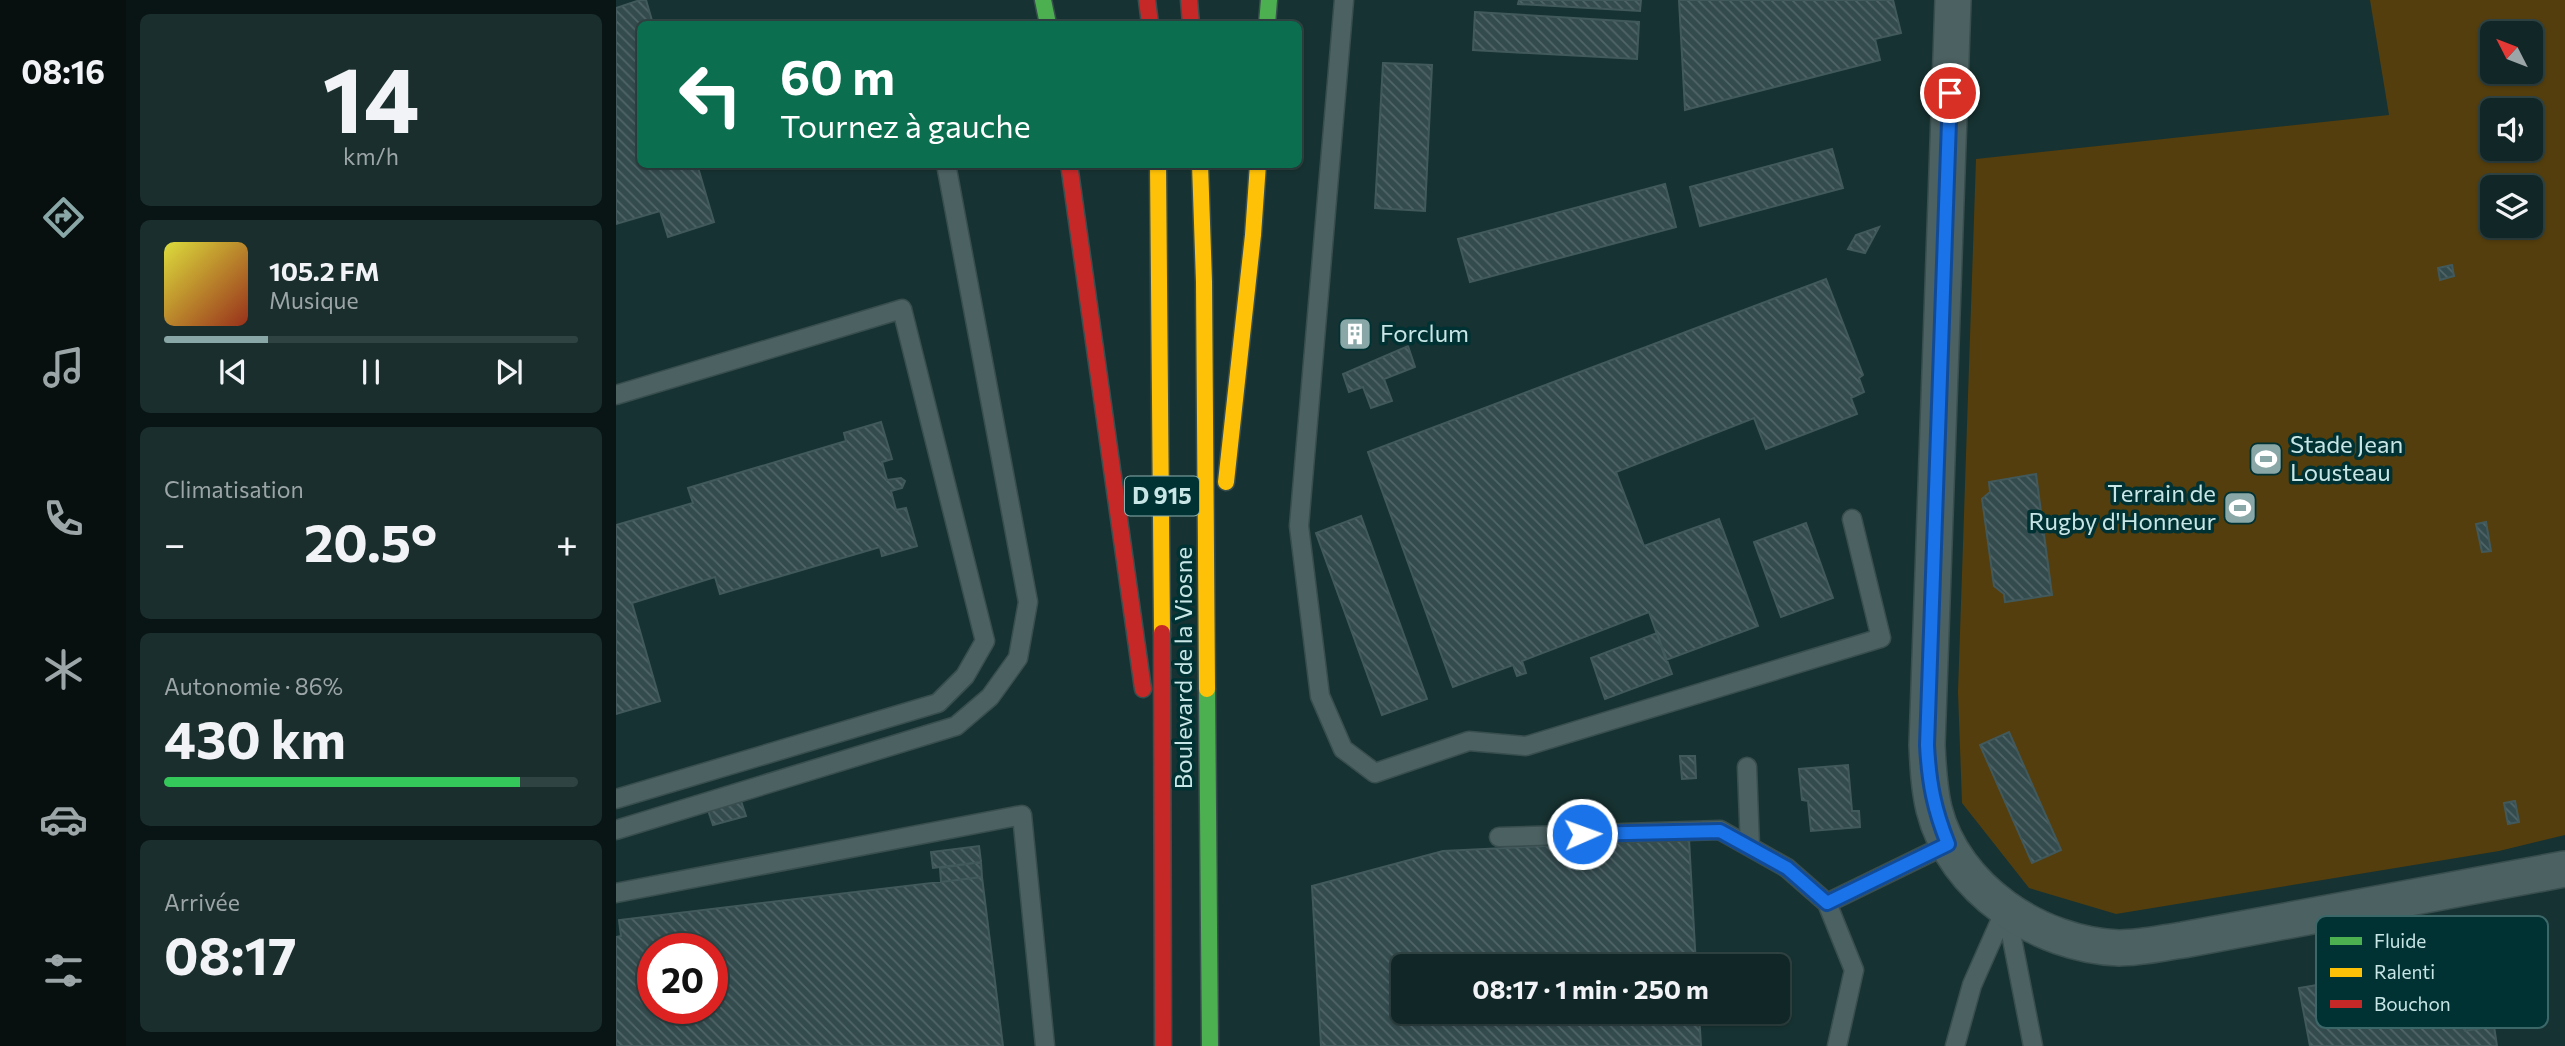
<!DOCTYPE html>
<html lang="fr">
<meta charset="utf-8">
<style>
body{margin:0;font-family:Commissioner,sans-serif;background:#1a2e2e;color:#f1f3f6;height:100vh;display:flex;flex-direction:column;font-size:26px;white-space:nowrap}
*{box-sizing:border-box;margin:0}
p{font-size:23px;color:#9ca5a7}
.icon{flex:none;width:38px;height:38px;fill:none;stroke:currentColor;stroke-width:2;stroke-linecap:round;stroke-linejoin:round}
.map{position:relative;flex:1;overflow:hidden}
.panel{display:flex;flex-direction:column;gap:14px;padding:14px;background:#091515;width:490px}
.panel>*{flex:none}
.banner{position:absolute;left:21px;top:21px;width:665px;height:147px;border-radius:10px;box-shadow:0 2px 5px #0004,0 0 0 2px #304343;background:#0b6e4f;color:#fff;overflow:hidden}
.needle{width:46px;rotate:312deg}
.controls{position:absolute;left:1864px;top:21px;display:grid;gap:14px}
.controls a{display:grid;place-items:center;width:63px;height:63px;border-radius:10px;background:#112626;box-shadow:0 2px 5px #0004,0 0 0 2px #304343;font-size:35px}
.speed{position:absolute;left:21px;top:933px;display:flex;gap:14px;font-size:35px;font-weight:700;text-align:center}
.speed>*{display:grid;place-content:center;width:91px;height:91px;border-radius:50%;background:#112626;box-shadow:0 2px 5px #0004,0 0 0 2px #304343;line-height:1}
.speed .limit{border:10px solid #d22;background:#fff;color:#111}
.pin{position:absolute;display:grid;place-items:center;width:60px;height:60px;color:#fff;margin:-30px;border:4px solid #fff;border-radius:50%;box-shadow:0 2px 7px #0007}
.me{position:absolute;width:77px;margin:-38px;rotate:88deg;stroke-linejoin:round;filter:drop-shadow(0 0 5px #0008)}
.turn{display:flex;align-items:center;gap:24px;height:147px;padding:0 28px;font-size:32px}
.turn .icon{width:91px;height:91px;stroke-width:2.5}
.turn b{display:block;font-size:49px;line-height:60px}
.big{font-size:52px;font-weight:700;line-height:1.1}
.panel .widget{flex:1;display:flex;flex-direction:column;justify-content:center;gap:10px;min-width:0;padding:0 24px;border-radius:10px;background:#1a2e2e}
.panel .dial{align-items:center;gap:0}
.dial b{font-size:91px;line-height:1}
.song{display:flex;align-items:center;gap:21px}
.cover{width:84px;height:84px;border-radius:10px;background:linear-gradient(135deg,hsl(60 70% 55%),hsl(10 70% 35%))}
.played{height:7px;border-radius:4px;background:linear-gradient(90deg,#8aa7a7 25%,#304343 25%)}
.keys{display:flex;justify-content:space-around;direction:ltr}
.heat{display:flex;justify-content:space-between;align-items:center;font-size:38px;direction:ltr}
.charge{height:10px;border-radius:5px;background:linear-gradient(90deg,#34c759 86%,#304343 0)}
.trip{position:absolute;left:775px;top:954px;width:399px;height:70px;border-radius:10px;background:#112626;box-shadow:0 2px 5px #0004,0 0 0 2px #304343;font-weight:700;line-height:70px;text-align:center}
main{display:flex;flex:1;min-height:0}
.dock{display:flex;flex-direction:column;width:126px;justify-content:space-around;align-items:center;background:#070f0f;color:#9ca5a7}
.dock .icon{width:49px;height:49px}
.dock .current{color:#8aa7a7}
.dock b{font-size:32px;color:#f1f3f6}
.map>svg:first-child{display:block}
.pitch{fill:#543e0d;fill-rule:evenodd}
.building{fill:url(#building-back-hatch);stroke:#42595c;stroke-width:2;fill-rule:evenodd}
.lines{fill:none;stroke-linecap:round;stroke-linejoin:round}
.lane-casing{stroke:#394e4e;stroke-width:21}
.street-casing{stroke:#394e4e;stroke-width:38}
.fast-casing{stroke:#394e4e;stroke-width:19}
.slow-casing{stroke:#394e4e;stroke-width:19}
.jam-casing{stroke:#394e4e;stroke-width:19}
.lane{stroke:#4c6162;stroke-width:18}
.street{stroke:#4c6162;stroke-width:35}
.fast{stroke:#4caf50;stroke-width:16}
.slow{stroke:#ffc107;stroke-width:16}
.jam{stroke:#c62828;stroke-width:16}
.route-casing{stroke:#114b97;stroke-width:18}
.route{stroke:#1a73e8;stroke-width:12}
.labels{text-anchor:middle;stroke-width:7;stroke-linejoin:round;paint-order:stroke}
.shield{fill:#003133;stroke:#8cb0b0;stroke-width:2}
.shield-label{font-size:23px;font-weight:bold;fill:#c8e6e6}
.poi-label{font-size:24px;fill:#c8e6e6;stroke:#003133;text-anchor:start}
.street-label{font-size:24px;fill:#c8e6e6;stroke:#003133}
.key{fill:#003133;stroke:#3c6769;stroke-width:2}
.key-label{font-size:19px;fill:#c8e6e6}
</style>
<main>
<nav class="dock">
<b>08:16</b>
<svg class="icon current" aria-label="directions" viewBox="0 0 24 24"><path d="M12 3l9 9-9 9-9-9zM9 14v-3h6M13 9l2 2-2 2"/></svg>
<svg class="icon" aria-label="music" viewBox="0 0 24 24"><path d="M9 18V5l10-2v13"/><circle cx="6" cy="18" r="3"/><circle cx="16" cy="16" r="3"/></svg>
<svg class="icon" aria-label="phone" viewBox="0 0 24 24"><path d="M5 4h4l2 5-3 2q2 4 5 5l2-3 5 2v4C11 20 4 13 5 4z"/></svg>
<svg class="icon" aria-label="climate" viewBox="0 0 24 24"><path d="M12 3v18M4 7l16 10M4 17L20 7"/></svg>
<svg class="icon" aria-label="car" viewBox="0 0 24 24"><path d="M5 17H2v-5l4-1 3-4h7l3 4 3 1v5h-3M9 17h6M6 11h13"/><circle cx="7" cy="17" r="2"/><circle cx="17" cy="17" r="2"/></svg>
<svg class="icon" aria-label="filters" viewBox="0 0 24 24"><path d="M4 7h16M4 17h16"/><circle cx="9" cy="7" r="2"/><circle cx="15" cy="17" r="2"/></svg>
</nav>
<section class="panel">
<div class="widget dial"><b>14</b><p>km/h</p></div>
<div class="widget">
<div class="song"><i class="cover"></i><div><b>105.2 FM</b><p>Musique</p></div></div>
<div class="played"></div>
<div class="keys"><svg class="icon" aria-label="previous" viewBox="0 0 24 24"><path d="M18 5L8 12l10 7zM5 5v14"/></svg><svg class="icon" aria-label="pause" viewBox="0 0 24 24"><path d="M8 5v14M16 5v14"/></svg><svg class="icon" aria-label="next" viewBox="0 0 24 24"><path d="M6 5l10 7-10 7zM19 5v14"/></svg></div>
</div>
<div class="widget"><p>Climatisation</p>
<div class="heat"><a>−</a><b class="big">20.5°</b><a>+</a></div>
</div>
<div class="widget"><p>Autonomie · 86%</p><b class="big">430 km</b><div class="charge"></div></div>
<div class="widget"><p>Arrivée</p><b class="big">08:17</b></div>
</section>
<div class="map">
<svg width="1949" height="1046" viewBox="0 0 1949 1046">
<defs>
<pattern id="building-back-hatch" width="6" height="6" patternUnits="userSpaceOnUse" patternTransform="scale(1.75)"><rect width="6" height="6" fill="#344b4e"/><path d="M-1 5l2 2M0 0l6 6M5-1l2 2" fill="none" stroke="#506568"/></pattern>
</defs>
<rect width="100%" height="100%" fill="#173232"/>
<path class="pitch" d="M 1754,0 L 1949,0 L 1949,835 L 1883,851 L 1500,914 L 1413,888 L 1346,803 L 1342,692 L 1360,159 L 1773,115 ZM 1876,33 L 1914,33 L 1914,72 L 1876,72 ZM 1876,110 L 1914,110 L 1914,149 L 1876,149 ZM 1876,187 L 1914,187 L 1914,226 L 1876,226 Z"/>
<path class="building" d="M 24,0 L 30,0 L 37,24 L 24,24 L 24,164 L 81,164 L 98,222 L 52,237 L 44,211 L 0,224 L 0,8 Z
M 903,0 L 1025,0 L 1024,11 L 902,4 Z
M 1063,0 L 1277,0 L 1285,33 L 1259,39 L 1264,60 L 1069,110 Z
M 859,12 L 1023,22 L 1021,59 L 857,50 Z
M 767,63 L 816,65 L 809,211 L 759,208 Z
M 1216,149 L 1227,188 L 1084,226 L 1074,187 Z
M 1049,184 L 1060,227 L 854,282 L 842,239 Z
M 1263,227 L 1249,253 L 1232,249 L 1240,235 Z
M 1836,265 L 1838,276 L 1824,280 L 1822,268 Z
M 1210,279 L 1247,375 L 1243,378 L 1248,392 L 1235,398 L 1241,414 L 1150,449 L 1138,418 L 1000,472 L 1028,546 L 1103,519 L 1142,626 L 1050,660 L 1033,612 L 906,661 L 910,673 L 901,676 L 897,665 L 837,687 L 752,452 Z
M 731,325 L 748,326 L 747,343 L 730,343 Z
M 792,346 L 799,367 L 768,379 L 776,401 L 755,408 L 747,387 L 733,392 L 727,374 Z
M 265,422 L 276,459 L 266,462 L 271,480 L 285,478 L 289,481 L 286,488 L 275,491 L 280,510 L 290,508 L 301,546 L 266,556 L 264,547 L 104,594 L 99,577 L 16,603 L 44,701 L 0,714 L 0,525 L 77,503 L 72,488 L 230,441 L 228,433 Z
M 1420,474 L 1436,595 L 1389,602 L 1388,594 L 1378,586 L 1366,499 L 1374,492 L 1373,482 Z
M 745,516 L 811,699 L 766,715 L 700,533 Z
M 1870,522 L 1875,551 L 1866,552 L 1860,524 Z
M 1190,523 L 1217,598 L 1165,617 L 1138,542 Z
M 1041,633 L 1056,674 L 989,699 L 975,658 Z
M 1393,732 L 1445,850 L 1416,863 L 1364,745 Z
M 1064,756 L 1079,756 L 1080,778 L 1066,779 Z
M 1232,765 L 1236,811 L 1243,811 L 1244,827 L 1195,831 L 1192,801 L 1186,800 L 1183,769 Z
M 124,798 L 130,816 L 97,825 L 91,807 Z
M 1899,801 L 1903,822 L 1892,824 L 1888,803 Z
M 1073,839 L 1080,966 L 788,966 L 788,1012 L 1083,1012 L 1085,1046 L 705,1046 L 696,886 L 827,851 Z
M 363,846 L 365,862 L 317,868 L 315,852 Z
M 365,862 L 366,877 L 325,882 L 324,868 Z
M 366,877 L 387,1046 L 0,1046 L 0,937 L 5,936 L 3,920 ZM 37,948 L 96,948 L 96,1008 L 37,1008 Z
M 1731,980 L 1735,1001 L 1820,986 L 1825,1016 L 1834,1014 L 1846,1024 L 1849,1031 L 1878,1026 L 1881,1046 L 1694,1046 L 1683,988 Z
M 1832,1001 L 1860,1021 L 1862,1029 L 1849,1031 L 1846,1024 L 1834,1014 L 1825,1016 L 1824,1003 Z"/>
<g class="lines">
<defs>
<path id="lane" d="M 728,0 L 683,526 L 704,696 L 727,749 L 759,773 L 853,741 L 910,746 L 1265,638 L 1236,519
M 0,395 L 286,309 L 369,641 L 349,676 L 322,703 L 0,799
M 1131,767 L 1134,847
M 0,830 L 340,726 L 374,697 L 402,658 L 412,602 L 330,164
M 883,837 L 1104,830 L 1171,868 L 1211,903
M 0,893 L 406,815 L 429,1046
M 1221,1046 L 1238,970 L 1211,903 L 1332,844
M 1339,1046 L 1356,985 L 1390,908 L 1417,1046"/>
<path id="street" d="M 1337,0 L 1311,745 C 1312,767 1313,788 1318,809 C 1338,889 1423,945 1503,948 C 1525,948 1546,943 1567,940 L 1949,869"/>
<path id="fast" d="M 427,0 L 432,24
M 651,24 L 653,0
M 591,689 L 594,1046"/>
<path id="slow" d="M 542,164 L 546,633
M 584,164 L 588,282 L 591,689
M 610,482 L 637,235 L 642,164"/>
<path id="jam" d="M 531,0 L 534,24
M 573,0 L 575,24
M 453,164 L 527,689
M 546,633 L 547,1046"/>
</defs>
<use href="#lane" class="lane-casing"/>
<use href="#street" class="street-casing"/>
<use href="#fast" class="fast-casing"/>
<use href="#slow" class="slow-casing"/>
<use href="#jam" class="jam-casing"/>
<use href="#lane" class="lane"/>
<use href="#street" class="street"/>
<use href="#fast" class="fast"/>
<use href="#slow" class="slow"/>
<use href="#jam" class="jam"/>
</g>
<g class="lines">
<defs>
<path id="route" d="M 966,834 L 1104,831 L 1171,868 L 1211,903 L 1332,844 C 1318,809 1313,783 1311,745 L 1334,93"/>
</defs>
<use href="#route" class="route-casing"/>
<use href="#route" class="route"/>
</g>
<defs>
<symbol id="building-square" viewBox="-11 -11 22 22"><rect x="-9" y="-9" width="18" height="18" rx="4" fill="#8aa7a7" stroke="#003133"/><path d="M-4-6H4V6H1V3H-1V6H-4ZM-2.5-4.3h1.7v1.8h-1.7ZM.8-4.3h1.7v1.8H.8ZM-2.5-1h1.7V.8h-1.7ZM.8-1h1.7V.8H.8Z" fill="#fff"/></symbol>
<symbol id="stadium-square" viewBox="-11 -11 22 22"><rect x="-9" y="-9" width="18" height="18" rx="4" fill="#8aa7a7" stroke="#003133"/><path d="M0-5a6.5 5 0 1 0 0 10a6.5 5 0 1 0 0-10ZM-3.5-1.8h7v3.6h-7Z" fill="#fff"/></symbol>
</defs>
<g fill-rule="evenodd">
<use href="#building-square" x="720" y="315" width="38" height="38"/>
<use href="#stadium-square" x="1631" y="440" width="38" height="38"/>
<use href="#stadium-square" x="1605" y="489" width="38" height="38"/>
</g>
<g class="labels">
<rect class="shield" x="509" y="476.5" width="74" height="39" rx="5"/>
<g class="shield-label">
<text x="546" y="504">D 915</text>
</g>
<g class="poi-label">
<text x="764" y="342">Forclum</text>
<text x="1674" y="453">Stade Jean<tspan x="1674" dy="28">Lousteau</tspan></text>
<text x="1600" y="502" text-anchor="end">Terrain de<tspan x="1600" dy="28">Rugby d'Honneur</tspan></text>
</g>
<g class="street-label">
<text transform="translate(568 668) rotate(-90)" y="8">Boulevard de la Viosne</text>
</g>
</g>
<rect x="1700" y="916" width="232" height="112" rx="10" class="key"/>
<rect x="1714" y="937" width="32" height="8" fill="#4caf50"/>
<rect x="1714" y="968" width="32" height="9" fill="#ffc107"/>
<rect x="1714" y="1000" width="32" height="8" fill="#c62828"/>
<g class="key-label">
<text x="1758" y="948">Fluide</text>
<text x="1758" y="979">Ralenti</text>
<text x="1758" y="1011">Bouchon</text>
</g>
</svg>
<div class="controls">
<a><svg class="needle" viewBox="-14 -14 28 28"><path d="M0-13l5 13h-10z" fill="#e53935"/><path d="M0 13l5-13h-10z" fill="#9ca5a7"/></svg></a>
<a><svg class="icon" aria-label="sound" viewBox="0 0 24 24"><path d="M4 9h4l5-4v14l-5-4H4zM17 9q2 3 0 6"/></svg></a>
<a><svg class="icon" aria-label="layers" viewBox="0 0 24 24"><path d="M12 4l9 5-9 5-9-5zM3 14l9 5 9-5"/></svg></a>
</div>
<div class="speed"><div class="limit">20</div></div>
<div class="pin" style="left:1334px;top:93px;background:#d93025"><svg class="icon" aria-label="arrive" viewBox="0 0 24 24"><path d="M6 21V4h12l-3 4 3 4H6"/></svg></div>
<svg class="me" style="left:966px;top:834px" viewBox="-20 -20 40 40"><circle r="17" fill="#1a73e8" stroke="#fff" stroke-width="3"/><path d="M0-11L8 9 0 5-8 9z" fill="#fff"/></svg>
<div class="trip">08:17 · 1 min · 250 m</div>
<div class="banner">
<div class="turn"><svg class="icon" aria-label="left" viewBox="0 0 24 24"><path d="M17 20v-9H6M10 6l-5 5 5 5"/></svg><div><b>60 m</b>Tournez à gauche</div></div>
</div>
</div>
</main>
